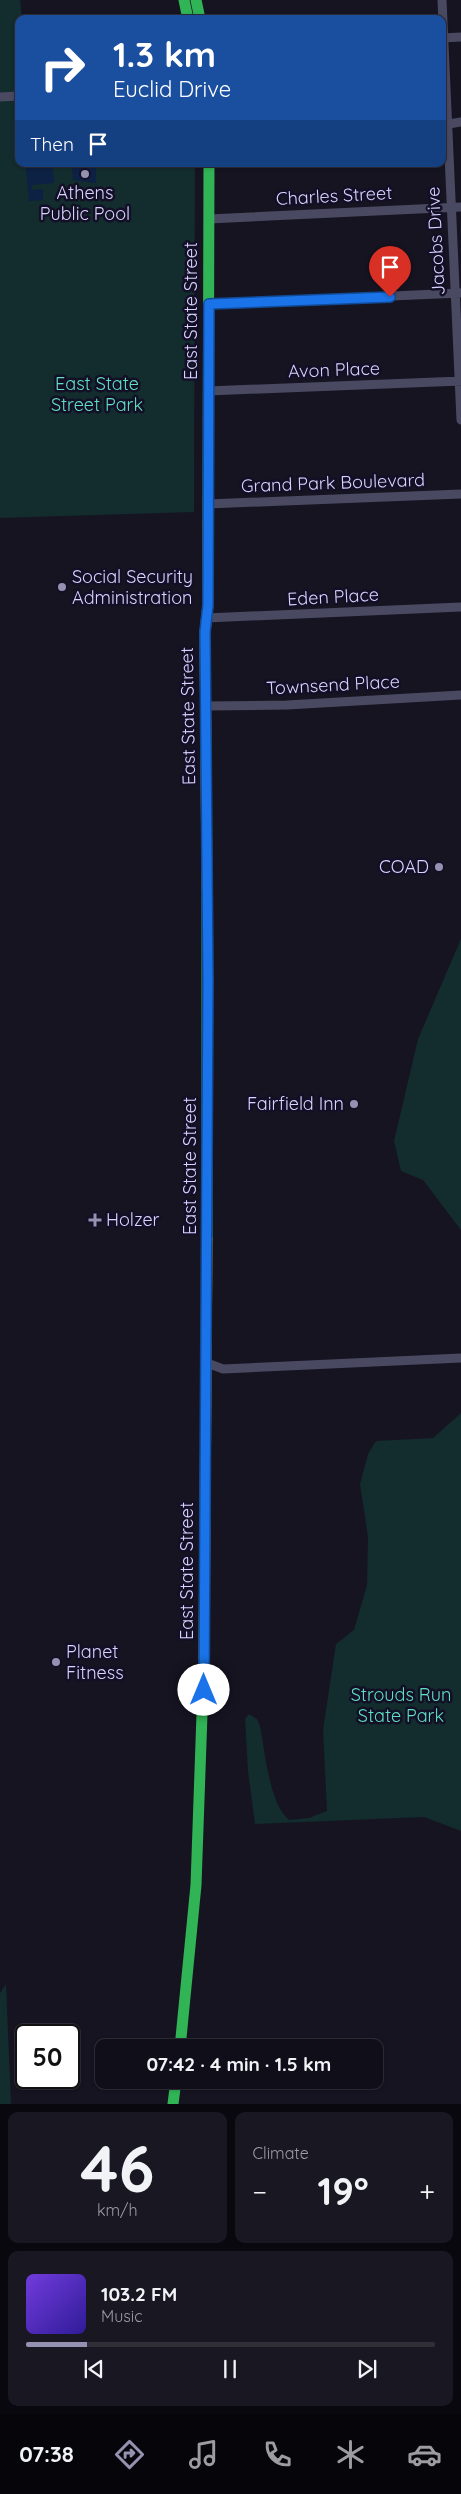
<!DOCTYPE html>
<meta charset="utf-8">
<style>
body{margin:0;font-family:Quicksand,sans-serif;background:#191822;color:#f1f3f6;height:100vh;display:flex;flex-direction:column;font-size:19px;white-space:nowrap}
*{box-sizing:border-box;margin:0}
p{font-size:16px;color:#9c9ca2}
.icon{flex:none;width:28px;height:28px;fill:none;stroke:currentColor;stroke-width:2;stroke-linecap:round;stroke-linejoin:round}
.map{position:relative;height:2104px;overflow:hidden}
.drawer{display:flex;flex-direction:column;gap:8px;padding:8px;background:#09080e;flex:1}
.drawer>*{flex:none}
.hud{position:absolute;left:15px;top:15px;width:431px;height:152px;border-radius:10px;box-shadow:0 1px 4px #0004,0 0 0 1px #302f38;background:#1a4fa0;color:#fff;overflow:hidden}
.speed{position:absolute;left:15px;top:2024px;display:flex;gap:10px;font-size:25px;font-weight:700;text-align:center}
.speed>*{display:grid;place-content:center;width:65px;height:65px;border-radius:50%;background:#100f19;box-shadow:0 1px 4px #0004,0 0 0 1px #302f38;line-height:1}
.speed .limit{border:2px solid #111;border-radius:8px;background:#fff;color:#111}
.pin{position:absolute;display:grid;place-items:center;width:42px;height:42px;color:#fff;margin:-51px -21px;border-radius:50% 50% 50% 0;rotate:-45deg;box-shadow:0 0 5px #0007}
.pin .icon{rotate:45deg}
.me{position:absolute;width:55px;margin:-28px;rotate:0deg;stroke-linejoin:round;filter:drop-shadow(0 0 4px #0008)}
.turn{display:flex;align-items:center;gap:18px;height:105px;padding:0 15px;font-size:22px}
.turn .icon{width:65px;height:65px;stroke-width:2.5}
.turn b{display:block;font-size:35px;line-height:42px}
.then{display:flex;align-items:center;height:48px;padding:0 15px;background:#0003;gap:10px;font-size:19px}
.big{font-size:38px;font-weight:700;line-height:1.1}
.drawer .widget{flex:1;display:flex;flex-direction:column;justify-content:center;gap:8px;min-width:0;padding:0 18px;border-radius:10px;background:#191822}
.drawer .dial{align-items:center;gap:0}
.dial b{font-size:65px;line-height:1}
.song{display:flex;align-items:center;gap:15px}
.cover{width:60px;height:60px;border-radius:8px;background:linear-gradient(135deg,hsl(260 70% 55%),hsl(250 70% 35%))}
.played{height:5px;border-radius:2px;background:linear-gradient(90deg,#9591b1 15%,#302f38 15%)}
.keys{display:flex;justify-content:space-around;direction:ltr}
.heat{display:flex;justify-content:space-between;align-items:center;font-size:28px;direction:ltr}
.drawer .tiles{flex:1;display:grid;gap:8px;grid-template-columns:1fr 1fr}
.widget:last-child{grid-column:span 2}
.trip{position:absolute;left:95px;top:2039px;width:288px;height:50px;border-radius:10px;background:#100f19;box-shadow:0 1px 4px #0004,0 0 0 1px #302f38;font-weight:700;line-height:50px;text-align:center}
.tab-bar{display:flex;height:80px;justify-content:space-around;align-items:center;background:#06060a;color:#9c9ca2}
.tab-bar .icon{width:35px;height:35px}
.tab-bar .on{color:#9591b1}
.tab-bar b{font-size:22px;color:#f1f3f6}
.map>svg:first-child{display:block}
.green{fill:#132c2d}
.water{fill:#0d2144}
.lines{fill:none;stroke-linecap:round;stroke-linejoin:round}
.street{stroke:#4a4962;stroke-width:9}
.fast{stroke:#30b455;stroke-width:11}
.slow{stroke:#ff9f0a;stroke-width:11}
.route-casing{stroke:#114b97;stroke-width:12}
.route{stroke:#1a73e8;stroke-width:9}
.poi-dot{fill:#9591b1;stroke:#130f26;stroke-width:2}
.labels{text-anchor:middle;stroke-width:5;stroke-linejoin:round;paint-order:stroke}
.poi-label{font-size:18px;fill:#d9d4ff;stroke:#130f26;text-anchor:start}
.street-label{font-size:18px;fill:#d9d4ff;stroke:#130f26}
.park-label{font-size:18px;fill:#5fe0c0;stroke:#130f26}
</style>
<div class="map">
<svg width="461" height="2104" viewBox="0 0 461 2104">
<rect width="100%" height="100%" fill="#161421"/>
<path class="green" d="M 0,0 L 20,0 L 22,19 L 19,19 L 19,164 L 195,164 L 194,512 L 0,518 Z
M 461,939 L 461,1230 L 423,1180 L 401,1171 L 394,1141 L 418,1039 Z
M 461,1413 L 461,1831 L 424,1817 L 255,1824 L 248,1771 L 245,1719 L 249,1714 L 257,1719 L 260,1726 C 265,1751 269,1803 289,1820 L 309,1818 L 327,1811 L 323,1730 L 336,1644 L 354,1630 L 367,1585 L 368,1537 L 360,1484 L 368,1454 L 376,1441 L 433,1438 Z
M 6,1984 L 11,2104 L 0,2104 L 0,1993 Z"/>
<path class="water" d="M 52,164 L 54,183 L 32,185 L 32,190 L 43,189 L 43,200 L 29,201 L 26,167 Z
M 82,164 L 96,164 L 96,183 L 73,180 L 72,167 Z
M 22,2028 L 62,2028 L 70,2031 L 73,2051 L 71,2059 L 69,2060 L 69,2035 L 26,2035 L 25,2064 L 18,2035 Z"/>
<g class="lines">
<path class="street" d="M 442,0 L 461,420
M 442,38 L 461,37
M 0,97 L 19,96
M 443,125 L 461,122
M 209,219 L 461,207
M 209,304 L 461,293
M 208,391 L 461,381
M 207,504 L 461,494
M 206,618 L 461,607
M 206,706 L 287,705 L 461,695
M 207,1363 L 223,1369 L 461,1358"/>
<path class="fast" d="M 184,0 L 188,19
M 196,0 L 200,19
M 208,522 L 209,164
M 207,1239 L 207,888
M 180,2048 L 196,1885 L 204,1657
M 173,2104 L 176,2080"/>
<path class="slow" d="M 207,888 L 205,632 L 208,605 L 208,522
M 204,1657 L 207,1239"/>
</g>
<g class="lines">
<defs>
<path id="route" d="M 204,1690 L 208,981 L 205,632 L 208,605 L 209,304 L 390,297"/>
</defs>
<use href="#route" class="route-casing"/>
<use href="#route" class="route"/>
</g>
<g class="poi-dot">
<circle cx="85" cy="174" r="5"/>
<circle cx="62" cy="587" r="5"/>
<circle cx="439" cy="867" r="5"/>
<circle cx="354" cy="1104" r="5"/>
<path d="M92.5 1212.5h5v5h5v5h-5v5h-5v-5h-5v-5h5z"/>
<circle cx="56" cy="1662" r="5"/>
</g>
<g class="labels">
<g class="poi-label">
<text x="85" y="199" text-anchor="middle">Athens<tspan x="85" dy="21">Public Pool</tspan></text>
<text x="72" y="583">Social Security<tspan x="72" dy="21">Administration</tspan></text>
<text x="429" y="873" text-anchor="end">COAD</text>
<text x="344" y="1110" text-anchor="end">Fairfield Inn</text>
<text x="106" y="1226">Holzer</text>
<text x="66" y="1658">Planet<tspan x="66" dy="21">Fitness</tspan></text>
</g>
<g class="street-label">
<text transform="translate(334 196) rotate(-3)" y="6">Charles Street</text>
<text transform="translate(436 241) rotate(-93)" y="6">Jacobs Drive</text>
<text transform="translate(191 311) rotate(-90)" y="6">East State Street</text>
<text transform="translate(334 370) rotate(-2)" y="6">Avon Place</text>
<text transform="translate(333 483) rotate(-2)" y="6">Grand Park Boulevard</text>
<text transform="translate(333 597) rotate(-3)" y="6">Eden Place</text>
<text transform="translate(333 685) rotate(-3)" y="6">Townsend Place</text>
<text transform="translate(188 716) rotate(-91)" y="6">East State Street</text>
<text transform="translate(190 1166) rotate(-90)" y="6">East State Street</text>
<text transform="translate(187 1571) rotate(-90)" y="6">East State Street</text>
</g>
<g class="park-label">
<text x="97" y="390">East State<tspan x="97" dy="21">Street Park</tspan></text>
<text x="401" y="1701">Strouds Run<tspan x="401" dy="21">State Park</tspan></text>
</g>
</g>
</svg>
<div class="speed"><div class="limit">50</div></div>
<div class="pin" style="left:390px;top:297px;background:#d93025"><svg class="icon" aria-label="arrive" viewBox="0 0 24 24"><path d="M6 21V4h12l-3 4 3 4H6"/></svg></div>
<svg class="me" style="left:204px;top:1690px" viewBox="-20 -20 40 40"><circle r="19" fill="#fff"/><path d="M0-13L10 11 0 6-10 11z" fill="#1a73e8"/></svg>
<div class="trip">07:42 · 4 min · 1.5 km</div>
<div class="hud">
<div class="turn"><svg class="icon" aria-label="right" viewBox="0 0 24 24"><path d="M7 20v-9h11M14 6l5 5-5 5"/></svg><div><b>1.3 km</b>Euclid Drive</div></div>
<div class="then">Then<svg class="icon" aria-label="arrive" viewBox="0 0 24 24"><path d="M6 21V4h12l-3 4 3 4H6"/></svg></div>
</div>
</div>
<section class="drawer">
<div class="tiles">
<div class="widget dial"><b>46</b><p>km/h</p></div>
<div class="widget"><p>Climate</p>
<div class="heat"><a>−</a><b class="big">19°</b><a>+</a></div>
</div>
<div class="widget">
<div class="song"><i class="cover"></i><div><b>103.2 FM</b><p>Music</p></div></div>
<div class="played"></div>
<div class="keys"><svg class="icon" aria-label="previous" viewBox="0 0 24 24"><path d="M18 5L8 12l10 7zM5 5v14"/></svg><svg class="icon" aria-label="pause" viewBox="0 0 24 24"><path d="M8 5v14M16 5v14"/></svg><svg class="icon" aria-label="next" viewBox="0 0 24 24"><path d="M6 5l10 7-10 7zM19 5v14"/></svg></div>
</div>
</div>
</section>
<nav class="tab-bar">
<b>07:38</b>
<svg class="icon on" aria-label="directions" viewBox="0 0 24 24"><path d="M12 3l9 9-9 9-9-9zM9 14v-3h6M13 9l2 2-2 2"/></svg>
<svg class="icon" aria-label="music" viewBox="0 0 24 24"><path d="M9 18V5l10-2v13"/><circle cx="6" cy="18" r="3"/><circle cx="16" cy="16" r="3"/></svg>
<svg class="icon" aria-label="phone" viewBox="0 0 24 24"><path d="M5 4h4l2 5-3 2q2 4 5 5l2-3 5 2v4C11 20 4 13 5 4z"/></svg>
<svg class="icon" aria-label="climate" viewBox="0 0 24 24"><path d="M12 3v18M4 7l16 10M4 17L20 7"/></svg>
<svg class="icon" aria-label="car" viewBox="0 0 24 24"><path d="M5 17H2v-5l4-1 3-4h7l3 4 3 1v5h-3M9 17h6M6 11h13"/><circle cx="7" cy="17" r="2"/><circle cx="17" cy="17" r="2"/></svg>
</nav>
